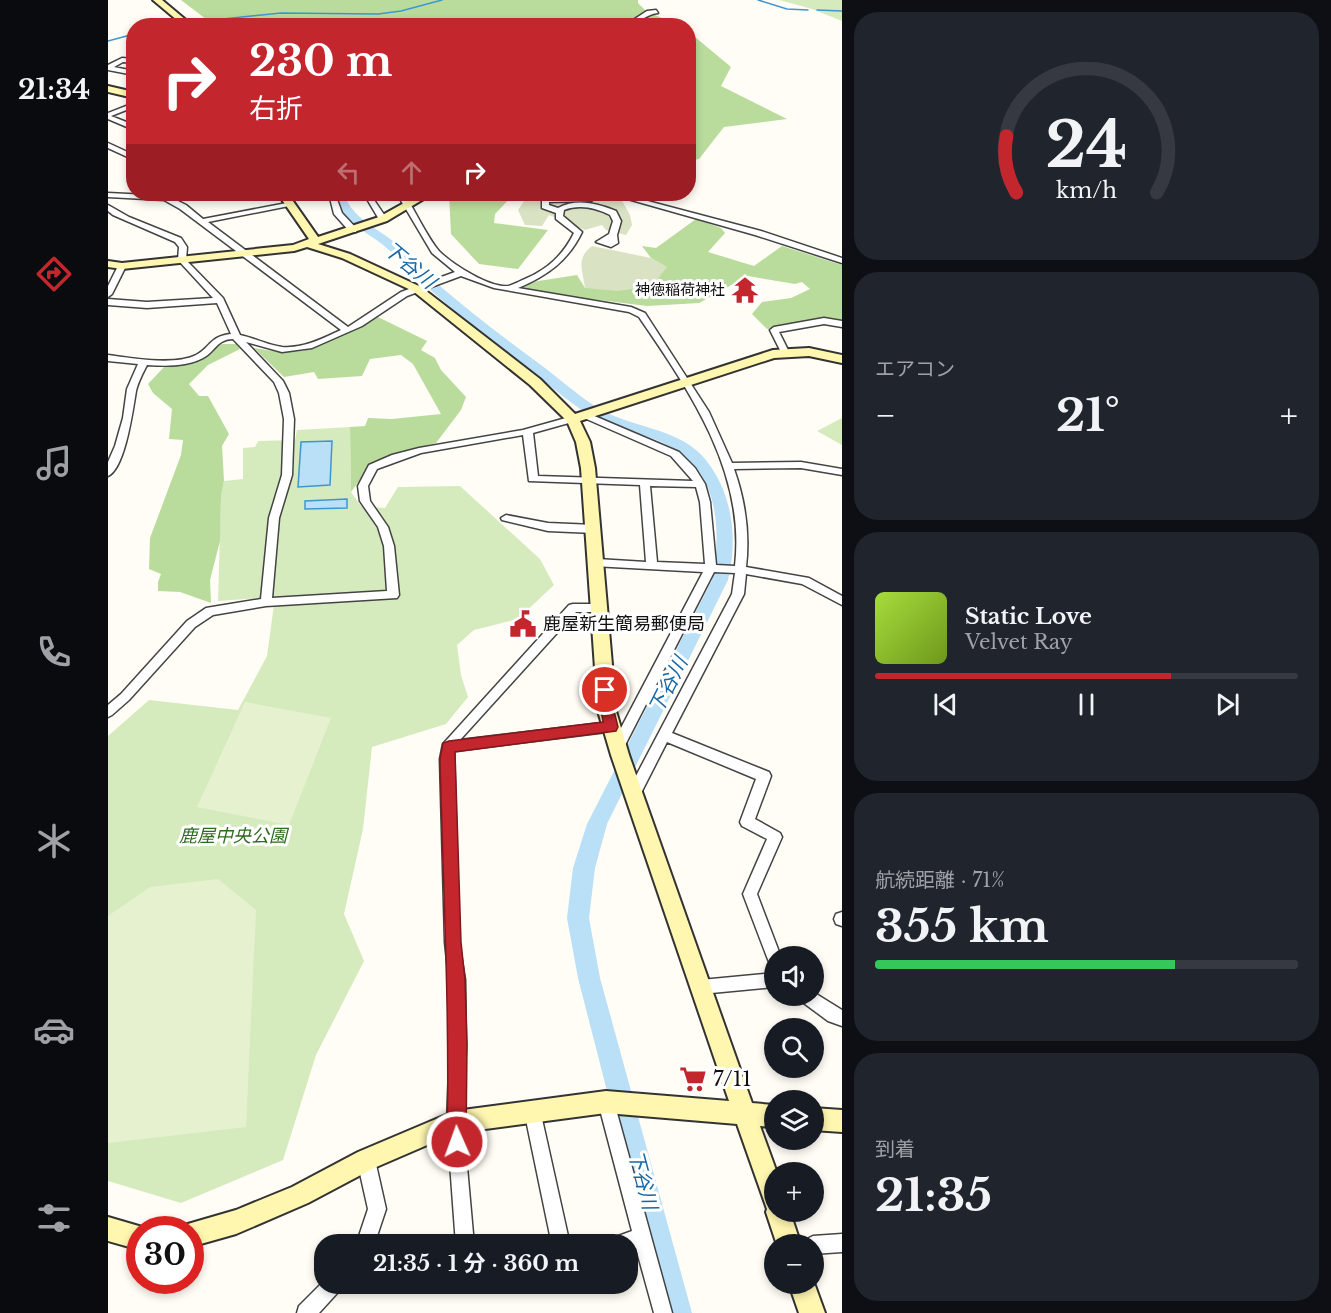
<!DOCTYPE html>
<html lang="ja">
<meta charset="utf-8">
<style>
body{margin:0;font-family:"Libre Baskerville","Noto Sans JP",serif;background:#20242c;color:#f1f3f6;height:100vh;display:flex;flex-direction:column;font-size:22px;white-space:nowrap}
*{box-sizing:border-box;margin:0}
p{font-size:20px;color:#9ea1a6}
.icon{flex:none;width:33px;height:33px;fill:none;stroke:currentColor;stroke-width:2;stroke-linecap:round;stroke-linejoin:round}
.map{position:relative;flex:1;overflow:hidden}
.drawer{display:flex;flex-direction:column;gap:12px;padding:12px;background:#0d0f14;width:489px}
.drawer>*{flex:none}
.banner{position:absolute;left:18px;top:18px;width:570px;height:183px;border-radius:24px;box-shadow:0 3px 9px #0003;background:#c4262e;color:#fff;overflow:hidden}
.fabs{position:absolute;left:656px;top:946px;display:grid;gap:12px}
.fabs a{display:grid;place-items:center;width:60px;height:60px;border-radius:50%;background:#171b24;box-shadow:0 3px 9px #0003;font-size:30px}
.speed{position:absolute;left:18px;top:1216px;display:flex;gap:12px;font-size:30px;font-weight:700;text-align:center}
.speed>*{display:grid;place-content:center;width:78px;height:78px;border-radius:50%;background:#171b24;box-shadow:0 3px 9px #0003;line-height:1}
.speed .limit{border:9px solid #d22;background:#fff;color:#111}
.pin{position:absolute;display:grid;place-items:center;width:51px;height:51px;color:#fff;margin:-26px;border:3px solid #fff;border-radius:50%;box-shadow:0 2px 6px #0007}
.me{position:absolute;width:66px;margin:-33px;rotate:358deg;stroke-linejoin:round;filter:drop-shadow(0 0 4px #0008)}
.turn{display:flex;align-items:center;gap:21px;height:126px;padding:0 24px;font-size:27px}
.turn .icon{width:78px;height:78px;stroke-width:2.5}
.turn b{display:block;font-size:42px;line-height:51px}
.lanes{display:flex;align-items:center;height:57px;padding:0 24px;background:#0003;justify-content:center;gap:30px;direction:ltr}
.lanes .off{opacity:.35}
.big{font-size:45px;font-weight:700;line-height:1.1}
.drawer .widget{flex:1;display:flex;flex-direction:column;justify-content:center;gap:9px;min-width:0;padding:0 21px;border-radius:24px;background:#20242c}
.drawer .dial{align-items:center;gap:0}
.dial svg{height:156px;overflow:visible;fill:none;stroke:#363941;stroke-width:7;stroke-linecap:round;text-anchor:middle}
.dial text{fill:#f1f3f6;stroke:none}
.song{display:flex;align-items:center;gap:18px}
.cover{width:72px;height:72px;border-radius:9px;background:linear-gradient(135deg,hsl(80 70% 55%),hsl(80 70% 35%))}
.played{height:6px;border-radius:3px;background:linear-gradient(90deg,#c4262e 70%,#363941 70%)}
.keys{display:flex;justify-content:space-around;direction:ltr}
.heat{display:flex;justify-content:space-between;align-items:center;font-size:33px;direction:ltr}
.charge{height:9px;border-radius:4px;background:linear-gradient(90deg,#34c759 71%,#363941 0)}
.trip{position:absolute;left:206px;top:1234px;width:324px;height:60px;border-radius:24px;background:#171b24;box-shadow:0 3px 9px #0003;font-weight:700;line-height:60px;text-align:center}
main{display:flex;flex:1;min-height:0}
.tabs{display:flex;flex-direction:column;width:108px;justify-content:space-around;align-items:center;background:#090b0e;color:#9ea1a6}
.tabs .icon{width:42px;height:42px}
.tabs .active{color:#c4262e}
.tabs b{font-size:27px;color:#f1f3f6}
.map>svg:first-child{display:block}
.green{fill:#d5ebbd}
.forest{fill:#b9dc9c}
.cemetery{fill:#d9e3c4}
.pitch{fill:#e6f2cf}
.water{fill:#b9e0f7;stroke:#3f96cf;stroke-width:1.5}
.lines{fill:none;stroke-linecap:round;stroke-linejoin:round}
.stream{stroke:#3f96cf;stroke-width:1.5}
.river{fill:#b9e0f7;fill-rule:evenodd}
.street-casing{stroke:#444;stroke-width:3}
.secondary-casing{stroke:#333;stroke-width:4}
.street{fill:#fff;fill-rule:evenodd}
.secondary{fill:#fff6b0;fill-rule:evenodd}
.route{fill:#c4262e;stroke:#7f191e;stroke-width:1.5}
.labels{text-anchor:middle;stroke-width:6;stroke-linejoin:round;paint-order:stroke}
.far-poi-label{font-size:15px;fill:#111;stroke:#fff;text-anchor:end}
.poi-label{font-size:18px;fill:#111;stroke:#fff;text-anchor:start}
.park-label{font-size:18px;font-style:italic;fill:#2f6b1f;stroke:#fff}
.water-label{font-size:20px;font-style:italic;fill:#1768a6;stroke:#fff}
.near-poi-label{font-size:21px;fill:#111;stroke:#fff;text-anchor:start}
</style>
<main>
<nav class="tabs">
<b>21:34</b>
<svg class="icon active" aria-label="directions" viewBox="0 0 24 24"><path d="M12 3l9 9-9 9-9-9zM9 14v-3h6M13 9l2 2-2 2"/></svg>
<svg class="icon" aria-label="music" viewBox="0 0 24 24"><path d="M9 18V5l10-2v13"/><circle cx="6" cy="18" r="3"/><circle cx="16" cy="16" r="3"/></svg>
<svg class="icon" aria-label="phone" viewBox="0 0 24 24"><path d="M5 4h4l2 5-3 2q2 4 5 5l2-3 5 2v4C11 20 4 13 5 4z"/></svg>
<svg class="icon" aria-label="climate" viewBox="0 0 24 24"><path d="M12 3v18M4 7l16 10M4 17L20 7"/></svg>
<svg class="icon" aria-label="car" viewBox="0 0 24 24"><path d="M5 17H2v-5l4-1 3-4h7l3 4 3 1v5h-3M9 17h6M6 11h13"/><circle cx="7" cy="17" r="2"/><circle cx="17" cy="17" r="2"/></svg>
<svg class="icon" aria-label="filters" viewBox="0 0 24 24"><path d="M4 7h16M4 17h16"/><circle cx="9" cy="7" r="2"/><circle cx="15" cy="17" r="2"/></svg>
</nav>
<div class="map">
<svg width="734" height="1313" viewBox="0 0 734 1313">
<rect width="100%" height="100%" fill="#fffdf5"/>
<path class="green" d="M 671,0 L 734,0 L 734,21 L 704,9 Z
M 734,418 L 734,445 L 709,431 Z
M 242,427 L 243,492 L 253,506 L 277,508 L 290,487 L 352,486 L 432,559 L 446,585 L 410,619 L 366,630 L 349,645 L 353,675 L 360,697 L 338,724 L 264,747 L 255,829 L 236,914 L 256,961 L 208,1055 L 175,1160 L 73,1203 L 0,1181 L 0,736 L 41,700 L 130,710 L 159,656 L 167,597 L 110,601 L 113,496 L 116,481 L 135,479 L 135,448 L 147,447 L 150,441 L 187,440 L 189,430 Z"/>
<path class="forest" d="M 73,0 L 530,0 L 530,3 L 537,10 L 568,25 L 107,26 Z
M 581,32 L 623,67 L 613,86 L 679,119 L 616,127 L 591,159 L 581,161 Z
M 341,194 L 406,194 L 387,214 L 386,223 L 440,230 L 410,269 L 371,264 L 343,234 Z
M 588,219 L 613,228 L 617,233 L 600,252 L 646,266 L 674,246 L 734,265 L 734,323 L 711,319 L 659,329 L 644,314 L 654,302 L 683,298 L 702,289 L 694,282 L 687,284 L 640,276 L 591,303 L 539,306 L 411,290 L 424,282 L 469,275 L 477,288 L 558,267 L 543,258 L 534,246 L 548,248 Z
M 270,317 L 319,341 L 313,350 L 327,358 L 333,370 L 358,397 L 353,410 L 328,443 L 290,453 L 263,464 L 243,492 L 242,427 L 257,426 L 260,418 L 284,419 L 333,414 L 305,364 L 293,355 L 262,359 L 254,376 L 210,379 L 206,372 L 176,377 L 146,348 L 171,352 L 195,351 Z
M 112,344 L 128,344 L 132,349 L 100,365 L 81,384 L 91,396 L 100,396 L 121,434 L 114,446 L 116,481 L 113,496 L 112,541 L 102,580 L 103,603 L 72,592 L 50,591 L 50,582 L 53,574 L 41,569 L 42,538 L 73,455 L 75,440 L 61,439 L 64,409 L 45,393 L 40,384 L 56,367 C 68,365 81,366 92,360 C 100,355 103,348 112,344 Z"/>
<path class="cemetery" d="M 496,194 L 513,199 L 522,215 L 524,225 L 518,235 L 498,230 L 494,225 L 477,230 L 441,215 L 434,226 L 417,225 L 410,210 L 419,197 L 483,199 Z
M 484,246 L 543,258 L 559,267 L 544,286 L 509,291 L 477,288 C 475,271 467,259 484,246 Z"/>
<path class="pitch" d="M 137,702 L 223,718 L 181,825 L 89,807 Z
M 110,879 L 148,910 L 138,1127 L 0,1143 L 0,916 L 42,887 Z"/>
<path class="water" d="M 224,441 L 222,485 L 190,487 L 193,442 Z
M 239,499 L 239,508 L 197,509 L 197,501 Z"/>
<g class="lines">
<path class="stream" d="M 650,0 L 679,9 L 700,10
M 709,10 L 734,11
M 87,22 L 173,13 L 270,14 L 293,11 L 334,0
M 0,41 L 26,34"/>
<path class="river" d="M 226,194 L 236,194 C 245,220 271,228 291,246 C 303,257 314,270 326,281 C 362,312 399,340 437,368 C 454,381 470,395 488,407 C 521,428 571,427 597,459 C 625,493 630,539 620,580 L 499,824 L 487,868 L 481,918 L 492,978 L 584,1313 L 556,1313 L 470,978 L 459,918 L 465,868 L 479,824 L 604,580 C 612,543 612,492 584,463 C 556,433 511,434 478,413 C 460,401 444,387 427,374 C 390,345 352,317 317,285 C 305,274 294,261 281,250 C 262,232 230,222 226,194 Z"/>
<defs>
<path id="street" d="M 548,10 L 550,13 C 537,14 529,26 516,26 L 539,11 Z
M 14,58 L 26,59 L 26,63 L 15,62 L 6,67 L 26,71 L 26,75 L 0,70 L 0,65 Z
M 26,103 L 26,107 L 3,116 L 26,125 L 26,130 L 0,119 L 0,113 Z
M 0,143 L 26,155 L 26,160 L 0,148 Z
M 0,193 L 60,196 L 78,205 L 95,219 L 184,202 L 185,204 L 181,206 L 100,222 L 240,327 L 293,292 L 347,272 L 324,253 L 292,199 L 300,194 L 308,194 L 300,200 C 309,215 320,238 331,251 C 344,264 381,288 400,286 C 405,285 412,281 417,279 C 440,269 455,255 466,233 L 448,219 L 448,213 L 434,208 L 434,198 L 481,197 L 485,194 L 492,194 L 483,201 L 441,202 L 441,205 L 450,208 C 468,198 489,203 508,211 L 513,221 L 509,235 L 510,243 L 503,247 L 488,242 L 501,234 L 505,221 L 502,215 C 488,208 472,204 456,210 L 455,216 L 474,232 C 460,261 439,276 410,288 L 523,307 L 537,313 L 601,412 L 624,463 L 693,462 L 734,469 L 734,475 L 693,468 L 626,469 C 637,500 642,534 638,567 L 701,578 L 734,596 L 734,605 L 694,584 L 638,574 L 636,594 L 564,733 L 661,772 L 663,776 L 647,819 L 672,833 L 674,837 L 649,894 L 673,957 L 666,957 L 666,964 L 661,962 L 659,957 L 635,894 L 659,839 L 634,826 L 632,822 L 648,779 L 559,742 L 531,797 L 526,799 L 521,797 L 519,793 L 624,594 L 627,573 L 606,572 L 514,751 L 509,752 L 504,751 L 503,747 L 595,572 L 485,566 L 483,563 L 489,559 L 538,562 L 532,485 L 421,481 L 415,435 L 313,453 L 269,469 L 260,486 L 262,501 L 280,527 L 286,546 L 291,595 L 289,598 L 158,606 L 105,615 L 87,627 L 21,700 L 4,715 L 0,717 L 0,705 L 13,694 L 79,621 L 98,608 L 153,599 L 161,518 L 174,475 L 176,419 L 171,393 L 166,382 L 125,339 C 109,339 107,352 95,358 C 79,367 57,366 39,365 C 35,373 30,382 28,391 C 25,409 17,469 0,476 L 0,462 L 7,446 L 15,418 L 19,389 L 30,364 L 0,361 L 0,355 C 24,358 66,366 88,355 C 103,347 102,336 123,334 L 109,303 L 39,308 L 0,305 L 0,299 L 39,302 L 105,298 L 70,260 L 71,247 L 67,242 L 5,215 L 0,211 L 0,205 L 21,217 L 73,238 L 79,247 L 78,260 L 115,298 L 132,335 C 146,338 160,345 174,347 C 194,349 216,338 233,330 L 72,209 L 56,200 L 0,197 ZM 353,276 L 386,288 L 521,312 L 531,317 C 581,390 638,472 627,566 L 608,565 L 602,502 L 597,484 L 587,468 L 571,452 L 477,412 L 472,415 L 474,417 L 563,456 L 585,481 L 430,476 L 425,433 L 468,421 L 470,419 L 465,416 L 415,430 L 311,448 L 284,455 L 261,465 L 250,486 L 252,501 L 270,527 L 276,546 L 279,591 L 164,598 L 171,518 L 184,475 L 186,419 L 181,393 L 175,381 L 138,342 L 174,352 L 204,348 L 254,326 L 299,296 ZM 542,486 L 588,487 L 592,502 L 597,564 L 549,562 Z
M 221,194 L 227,194 L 234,213 L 248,228 L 248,232 L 242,232 L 226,214 Z
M 256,194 L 262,194 L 279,219 L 278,221 L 272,221 Z
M 502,194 L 513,194 L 653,231 L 734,258 L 734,263 L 647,235 Z
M 11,264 L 18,266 L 4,294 L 0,297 L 0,286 Z
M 716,318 L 734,321 L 734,327 L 716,324 L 671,332 L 681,352 L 677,355 L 673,352 L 662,330 L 666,327 Z
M 398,515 L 440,523 L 486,525 L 491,529 L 486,533 L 440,531 L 394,520 L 393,518 Z
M 465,604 L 490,604 L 496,608 L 490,612 L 468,612 L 352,740 L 503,722 L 507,723 L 509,727 L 507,731 L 346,751 L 351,942 L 357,980 L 358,1045 L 355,1122 L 366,1245 L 348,1245 L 339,1122 L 342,1045 L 341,980 L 337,942 L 332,759 L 335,744 L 461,605 Z
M 734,912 L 734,926 L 728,924 L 726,919 L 728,914 Z
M 666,973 L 666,987 L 593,994 L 588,992 L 585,987 L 588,982 L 593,980 Z
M 705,992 L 734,1010 L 734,1026 L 720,1021 L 693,1001 L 690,996 L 705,996 Z
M 498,1094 L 504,1096 L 506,1102 L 564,1313 L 546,1313 L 528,1248 L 519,1251 L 519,1245 L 499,1245 L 502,1239 L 524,1231 L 490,1102 L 492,1096 Z
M 424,1102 L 430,1104 L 432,1110 L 462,1245 L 444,1245 L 416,1110 L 418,1104 Z
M 258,1151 L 264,1154 L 267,1160 L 278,1209 L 266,1245 L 248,1245 L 260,1209 L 249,1160 L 252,1154 Z
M 734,1234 L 734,1252 L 705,1254 L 705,1245 L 696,1245 L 699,1239 L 705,1236 Z
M 216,1281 L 216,1284 L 235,1284 L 232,1290 L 211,1313 L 189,1313 L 191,1306 Z"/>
<path id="secondary" d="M 45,0 L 54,0 L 85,26 L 76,26 Z
M 0,86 L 26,92 L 26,98 L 0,92 Z
M 170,194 L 180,194 L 210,237 L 271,217 L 312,194 L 324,194 L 279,221 L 210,244 L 242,254 L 313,287 L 432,379 L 467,414 L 665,350 L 701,348 L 734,355 L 734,363 L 701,356 L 666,358 L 472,421 L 482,442 L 487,468 L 508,711 L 521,755 L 644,1103 L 666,1105 L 666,1127 L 652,1126 L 669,1173 L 666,1173 L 666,1212 L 682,1212 L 693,1245 L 669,1245 L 658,1212 L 659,1209 L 629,1124 L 498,1113 L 347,1133 L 266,1168 L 200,1203 L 128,1234 L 82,1247 L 82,1230 L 72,1230 L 73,1226 L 128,1210 L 184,1187 L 250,1152 L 347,1111 L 498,1091 L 621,1101 L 503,755 L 490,711 L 473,468 L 468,442 L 459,421 L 422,385 L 305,291 L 234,258 L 199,247 L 186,251 L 14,269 L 0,267 L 0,261 L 14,263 L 185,245 L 201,239 Z
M 705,1108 L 734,1110 L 734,1132 L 705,1130 Z
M 0,1217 L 41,1229 L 32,1230 L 32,1250 L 0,1241 Z
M 705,1280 L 717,1313 L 691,1313 L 681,1284 L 705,1284 Z"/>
</defs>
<use href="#street" class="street-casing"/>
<use href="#secondary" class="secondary-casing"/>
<use href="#street" class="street"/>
<use href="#secondary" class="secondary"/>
</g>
<path class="route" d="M 497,685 L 504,690 L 506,711 L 510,727 L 508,731 L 347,752 L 353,942 L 357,980 L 359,1045 L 358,1142 L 356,1149 L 349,1152 L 342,1149 L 339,1142 C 342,1014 335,887 332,759 L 335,743 L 341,741 L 495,722 L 490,690 Z"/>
<defs>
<symbol id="temple-bare" viewBox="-9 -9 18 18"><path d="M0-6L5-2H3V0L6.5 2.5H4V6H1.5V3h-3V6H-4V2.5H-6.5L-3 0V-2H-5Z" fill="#c4262e" stroke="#fff" stroke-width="2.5" paint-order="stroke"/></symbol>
<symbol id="civic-bare" viewBox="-9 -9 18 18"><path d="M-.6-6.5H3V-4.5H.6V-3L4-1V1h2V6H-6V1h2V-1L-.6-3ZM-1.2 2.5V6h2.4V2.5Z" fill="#c4262e" stroke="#fff" stroke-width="2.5" paint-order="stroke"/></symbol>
<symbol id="supermarket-bare" viewBox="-9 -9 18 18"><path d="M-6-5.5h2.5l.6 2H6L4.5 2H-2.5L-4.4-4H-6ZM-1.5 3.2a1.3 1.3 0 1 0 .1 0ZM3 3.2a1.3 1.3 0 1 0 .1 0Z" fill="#c4262e" stroke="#fff" stroke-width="2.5" paint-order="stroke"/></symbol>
</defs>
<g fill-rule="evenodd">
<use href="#temple-bare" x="618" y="271" width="38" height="38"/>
<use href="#civic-bare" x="396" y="605" width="38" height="38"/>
<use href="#supermarket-bare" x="566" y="1060" width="38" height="38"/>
</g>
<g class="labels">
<g class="far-poi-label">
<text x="617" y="295">神徳稲荷神社</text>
</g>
<g class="poi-label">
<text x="435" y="630">鹿屋新生簡易郵便局</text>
</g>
<g class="park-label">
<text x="125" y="842">鹿屋中央公園</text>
</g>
<g class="water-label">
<text transform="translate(302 265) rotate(40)" y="7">下谷川</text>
<text transform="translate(560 685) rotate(-63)" y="7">下谷川</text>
<text transform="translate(535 1180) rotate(75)" y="7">下谷川</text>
</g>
<g class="near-poi-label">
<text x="605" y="1086">7/11</text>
</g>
</g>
</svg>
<div class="fabs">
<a><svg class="icon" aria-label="sound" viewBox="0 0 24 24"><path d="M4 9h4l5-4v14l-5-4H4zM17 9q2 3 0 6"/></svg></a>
<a><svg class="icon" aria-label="search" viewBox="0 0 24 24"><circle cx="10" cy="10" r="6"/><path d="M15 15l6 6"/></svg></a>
<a><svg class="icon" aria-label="layers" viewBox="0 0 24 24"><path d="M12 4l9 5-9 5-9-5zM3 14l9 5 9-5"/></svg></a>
<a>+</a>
<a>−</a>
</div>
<div class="speed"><div class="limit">30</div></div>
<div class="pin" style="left:497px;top:690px;background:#d93025"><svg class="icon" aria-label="arrive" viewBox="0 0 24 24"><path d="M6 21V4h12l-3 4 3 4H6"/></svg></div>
<svg class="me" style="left:349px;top:1142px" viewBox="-20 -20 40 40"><circle r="17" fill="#c4262e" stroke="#fff" stroke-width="3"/><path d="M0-11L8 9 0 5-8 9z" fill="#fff"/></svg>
<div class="trip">21:35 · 1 分 · 360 m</div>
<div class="banner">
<div class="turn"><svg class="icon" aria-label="right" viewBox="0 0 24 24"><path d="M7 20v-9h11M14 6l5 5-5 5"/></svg><div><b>230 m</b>右折</div></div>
<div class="lanes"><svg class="icon off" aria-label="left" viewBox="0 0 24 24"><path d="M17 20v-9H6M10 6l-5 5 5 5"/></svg><svg class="icon off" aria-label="ahead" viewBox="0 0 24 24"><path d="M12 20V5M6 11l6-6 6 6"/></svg><svg class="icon" aria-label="right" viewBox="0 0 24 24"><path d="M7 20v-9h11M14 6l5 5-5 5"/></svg></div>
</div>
</div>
<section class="drawer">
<div class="widget dial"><svg viewBox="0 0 100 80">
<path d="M14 69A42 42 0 1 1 86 69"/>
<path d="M14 69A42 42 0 0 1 9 40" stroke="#c4262e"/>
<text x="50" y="56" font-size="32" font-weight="700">24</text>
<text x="50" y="72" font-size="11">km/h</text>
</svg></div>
<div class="widget"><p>エアコン</p>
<div class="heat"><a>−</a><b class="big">21°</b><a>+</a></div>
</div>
<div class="widget">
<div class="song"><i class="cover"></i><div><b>Static Love</b><p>Velvet Ray</p></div></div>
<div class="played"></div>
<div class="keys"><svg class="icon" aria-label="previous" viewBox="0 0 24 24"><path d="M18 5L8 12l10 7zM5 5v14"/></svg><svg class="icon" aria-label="pause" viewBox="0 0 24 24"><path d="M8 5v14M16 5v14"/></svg><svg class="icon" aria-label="next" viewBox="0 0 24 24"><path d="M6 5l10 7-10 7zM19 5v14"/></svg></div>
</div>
<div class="widget"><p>航続距離 · 71%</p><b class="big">355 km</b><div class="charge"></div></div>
<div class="widget"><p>到着</p><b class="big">21:35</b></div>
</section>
</main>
